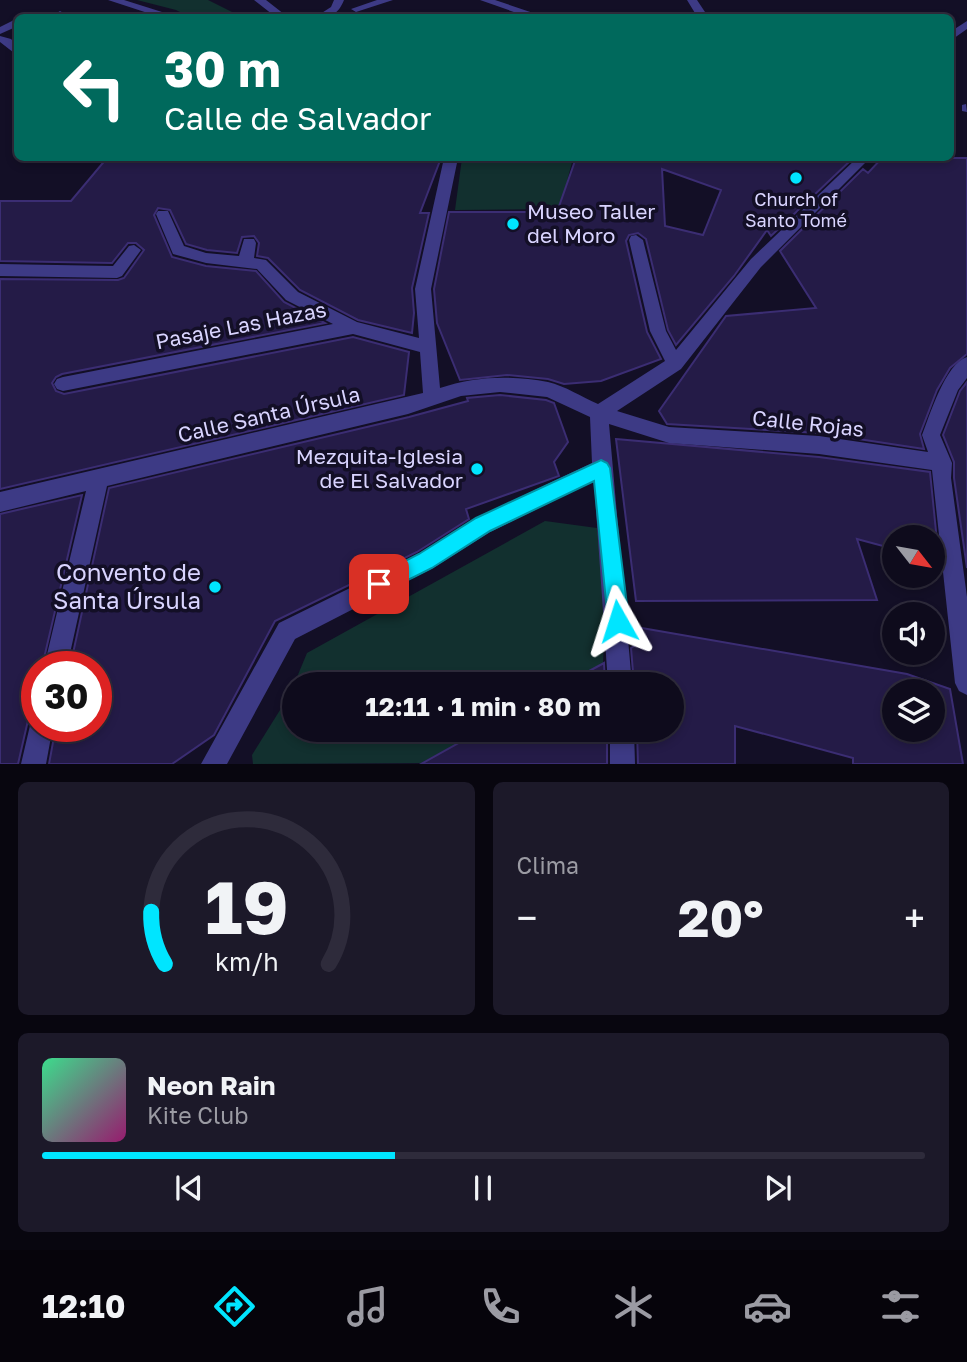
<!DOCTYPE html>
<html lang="es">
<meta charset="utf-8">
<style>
body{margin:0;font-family:"Golos Text",sans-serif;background:#1c1929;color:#f1f3f6;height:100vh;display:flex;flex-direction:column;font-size:26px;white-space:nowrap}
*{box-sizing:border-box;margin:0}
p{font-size:23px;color:#9b9ba3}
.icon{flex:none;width:38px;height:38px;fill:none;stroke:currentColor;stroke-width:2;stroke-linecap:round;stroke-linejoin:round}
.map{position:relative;height:764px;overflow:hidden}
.drawer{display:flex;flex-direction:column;gap:18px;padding:18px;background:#08060f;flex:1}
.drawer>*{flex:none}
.hud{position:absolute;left:14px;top:14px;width:940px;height:147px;border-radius:10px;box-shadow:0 4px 10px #0003,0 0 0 2px #2e2b3b;background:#00695c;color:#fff;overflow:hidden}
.needle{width:46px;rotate:121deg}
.fabs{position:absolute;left:882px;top:525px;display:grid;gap:14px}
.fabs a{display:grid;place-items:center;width:63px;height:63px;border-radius:50%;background:#0e0b1c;box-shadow:0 4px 10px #0003,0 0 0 2px #2e2b3b;font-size:35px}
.speed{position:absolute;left:21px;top:651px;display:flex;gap:14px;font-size:35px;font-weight:700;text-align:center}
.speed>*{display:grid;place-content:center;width:91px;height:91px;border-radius:50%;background:#0e0b1c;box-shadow:0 4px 10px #0003,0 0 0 2px #2e2b3b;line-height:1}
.speed .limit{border:10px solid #d22;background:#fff;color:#111}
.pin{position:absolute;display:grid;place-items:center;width:60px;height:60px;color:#fff;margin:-30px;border-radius:14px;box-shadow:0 4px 10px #0006}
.me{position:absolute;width:77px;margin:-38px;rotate:354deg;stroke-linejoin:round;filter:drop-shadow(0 0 5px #0008)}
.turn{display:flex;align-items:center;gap:24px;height:147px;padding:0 35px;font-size:32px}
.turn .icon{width:91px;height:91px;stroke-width:2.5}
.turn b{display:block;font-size:49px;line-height:60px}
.big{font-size:52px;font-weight:700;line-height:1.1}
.drawer .card{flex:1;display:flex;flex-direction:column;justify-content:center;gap:10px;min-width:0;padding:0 24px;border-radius:10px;background:#1c1929}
.drawer .dial{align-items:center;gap:0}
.dial svg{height:182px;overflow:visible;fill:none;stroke:#2e2b3b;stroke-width:7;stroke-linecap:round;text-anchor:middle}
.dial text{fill:#f1f3f6;stroke:none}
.song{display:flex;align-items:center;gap:21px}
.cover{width:84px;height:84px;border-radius:10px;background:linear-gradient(135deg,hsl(150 70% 55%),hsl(320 70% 35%))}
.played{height:7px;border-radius:4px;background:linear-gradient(90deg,#00e5ff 40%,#2e2b3b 40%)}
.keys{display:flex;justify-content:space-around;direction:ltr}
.heat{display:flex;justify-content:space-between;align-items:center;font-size:38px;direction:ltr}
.drawer .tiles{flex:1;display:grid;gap:18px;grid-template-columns:1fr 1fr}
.card:last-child{grid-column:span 2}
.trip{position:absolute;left:282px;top:672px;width:402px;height:70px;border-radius:35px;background:#0e0b1c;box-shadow:0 4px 10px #0003,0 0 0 2px #2e2b3b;font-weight:700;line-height:70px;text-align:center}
.tab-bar{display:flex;height:112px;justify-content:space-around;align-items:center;background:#06040b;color:#9b9ba3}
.tab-bar .icon{width:49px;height:49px}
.tab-bar .selected{color:#00e5ff}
.tab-bar b{font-size:32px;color:#f1f3f6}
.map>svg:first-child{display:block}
.green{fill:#12302f}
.building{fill:#241b47;stroke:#3b2d73;stroke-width:2;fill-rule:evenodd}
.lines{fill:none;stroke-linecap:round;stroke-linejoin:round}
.minor{fill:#3d3a85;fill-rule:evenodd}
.route{fill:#00e5ff;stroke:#0095a6;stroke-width:2}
.poi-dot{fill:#00e5ff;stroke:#130f26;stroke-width:2.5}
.labels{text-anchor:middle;stroke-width:7;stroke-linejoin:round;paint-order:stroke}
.far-poi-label{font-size:18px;fill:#d9d4ff;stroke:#130f26}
.poi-label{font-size:21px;fill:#d9d4ff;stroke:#130f26;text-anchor:start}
.street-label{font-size:21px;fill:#d9d4ff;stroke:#130f26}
.near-poi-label{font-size:24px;fill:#d9d4ff;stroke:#130f26;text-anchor:end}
</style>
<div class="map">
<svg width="967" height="764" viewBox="0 0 967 764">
<rect width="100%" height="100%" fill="#130f26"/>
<path class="green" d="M 137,0 L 208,0 L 242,17 L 190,17 L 176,10 Z
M 462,158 L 573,158 L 560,209 L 455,210 Z
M 545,521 L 597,528 L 607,582 L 603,663 L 565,684 L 294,684 L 294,730 L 482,730 L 421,763 L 253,764 L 252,755 L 290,694 L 307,653 Z"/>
<path class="building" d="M 107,158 L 441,158 L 420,213 L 429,213 L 412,288 L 414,313 L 412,333 L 358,320 L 300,290 L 268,258 L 257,256 L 259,243 L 254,236 L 242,237 L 237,253 L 207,250 L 186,244 L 170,210 L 158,208 L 154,215 L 172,257 L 206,266 L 256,271 L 284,302 L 325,323 L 62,374 L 56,377 L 52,383 L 56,391 L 64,394 L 353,337 L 409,352 L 404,395 L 0,489 L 0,279 L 118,280 L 124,278 L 144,250 L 136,243 L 128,243 L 112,263 L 0,261 L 0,201 L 71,201 Z
M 576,158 L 844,158 L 850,161 L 771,236 L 767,230 L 734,276 L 676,345 L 668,330 L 646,239 L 638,233 L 629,235 L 626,241 L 647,332 L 661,359 L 601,381 L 564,384 L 548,379 L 507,375 L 460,380 L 437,323 L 434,289 L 449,212 L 557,212 ZM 662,169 L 721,190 L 703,235 L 665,226 Z
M 882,158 L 967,158 L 967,354 L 950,368 L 937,390 L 920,434 L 924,449 L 819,433 L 667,424 L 659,411 L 726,316 L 816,308 L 780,251 L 863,169 L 868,173 Z
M 967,382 L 967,568 L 954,478 L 954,462 L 943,435 L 960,391 Z
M 500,395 L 546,400 L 554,403 L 568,442 L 554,462 L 559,476 L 466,509 L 469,519 L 417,552 L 275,621 L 214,735 L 172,764 L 49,764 L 56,726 L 96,726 L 96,667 L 70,667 L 109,488 L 409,417 L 468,401 L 467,398 Z
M 616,439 L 819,457 L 930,472 L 939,561 L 933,559 L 933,537 L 894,537 L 894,549 L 857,539 L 877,600 L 636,601 Z
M 82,495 L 42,667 L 37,667 L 37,713 L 29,716 L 18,764 L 0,764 L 0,514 Z
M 636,627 L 907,674 L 950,689 L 963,764 L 853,764 L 853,758 L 735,726 L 735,764 L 638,764 L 637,730 L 672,730 L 672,684 L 634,684 L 631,648 L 636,645 ZM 894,691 L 933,691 L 933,730 L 894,730 Z
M 604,663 L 605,684 L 565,684 Z
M 482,730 L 607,730 L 607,764 L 421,764 Z"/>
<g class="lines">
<path class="minor" d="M 108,0 L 124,0 L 181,18 L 163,18 Z
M 254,0 L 266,0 L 289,18 L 277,18 Z
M 334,0 L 344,0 C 338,15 330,18 314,18 L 331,7 Z
M 377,0 L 393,0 L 356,12 L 351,9 Z
M 480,0 L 495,0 L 548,18 L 531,18 Z
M 687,0 L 697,0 L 709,18 L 698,18 Z
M 60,11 L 65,14 L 62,18 L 49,18 Z
M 18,18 L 18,26 L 0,34 L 0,27 Z
M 967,21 L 967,29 L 950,41 L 950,32 Z
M 0,36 L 11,39 L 18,46 L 18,56 L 0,42 Z
M 966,104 L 967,112 L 962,111 L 962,105 Z
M 444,158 L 458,158 L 431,289 L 440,388 C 474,376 512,375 548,382 C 565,386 582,397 598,404 L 665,361 L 650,331 L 629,240 L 631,236 L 636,235 L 643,240 L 666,331 L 676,350 L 751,259 L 857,158 L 870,158 L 761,267 L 681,369 L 617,411 L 669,427 L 819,436 L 928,452 L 922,435 C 930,415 945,364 967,357 L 967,378 L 958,390 L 940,435 L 952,463 L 951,478 L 967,597 L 967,695 L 959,691 L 955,683 L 932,470 L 819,454 L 669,443 L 609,424 L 632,684 L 608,684 L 594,481 L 490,532 L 433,568 L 295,639 L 227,764 L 201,764 L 279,623 L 419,554 L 476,518 L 592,463 L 590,417 L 547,397 L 500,392 L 461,396 L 408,414 L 107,486 L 67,667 L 44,667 L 86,491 L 0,512 L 0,492 L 423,393 L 420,352 L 353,334 L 63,391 L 57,389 L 54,384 L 57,379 L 63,377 L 333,324 L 286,300 L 257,269 L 206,263 L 173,254 L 156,214 L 158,211 L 168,211 L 184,246 L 206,253 L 239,256 L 244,239 L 254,239 L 256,243 L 254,258 L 266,260 L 298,292 L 357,322 L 419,338 L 415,289 Z
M 134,245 L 141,250 L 122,276 L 117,278 L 0,276 L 0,264 L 113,266 L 129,246 Z
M 37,716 L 37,726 L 53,726 L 46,764 L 21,764 L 32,717 Z
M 610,730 L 634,730 L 635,764 L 610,764 Z"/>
</g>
<path class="route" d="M 601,460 L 607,463 L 610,468 L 629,621 L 626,628 L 618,631 L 611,628 L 608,621 L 594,481 L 490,531 L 432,568 L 386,591 L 379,594 L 372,591 L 370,584 L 372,578 L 419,554 L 476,518 Z"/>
<g class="poi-dot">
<circle cx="796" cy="178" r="7"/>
<circle cx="513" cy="224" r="7"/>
<circle cx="477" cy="469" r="7"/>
<circle cx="215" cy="587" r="7"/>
</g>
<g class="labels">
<g class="far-poi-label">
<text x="796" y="206">Church of<tspan x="796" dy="21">Santo Tomé</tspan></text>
</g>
<g class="poi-label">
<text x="527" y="219">Museo Taller<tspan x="527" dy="24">del Moro</tspan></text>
<text x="463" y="464" text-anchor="end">Mezquita-Iglesia<tspan x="463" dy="24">de El Salvador</tspan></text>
</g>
<g class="street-label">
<text transform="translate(241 326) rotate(-11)" y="7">Pasaje Las Hazas</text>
<text transform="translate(269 415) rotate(-13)" y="7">Calle Santa Úrsula</text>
<text transform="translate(808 424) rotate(6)" y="7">Calle Rojas</text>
</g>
<g class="near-poi-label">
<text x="201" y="581">Convento de<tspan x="201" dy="28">Santa Úrsula</tspan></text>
</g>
</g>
</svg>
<div class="fabs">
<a><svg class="needle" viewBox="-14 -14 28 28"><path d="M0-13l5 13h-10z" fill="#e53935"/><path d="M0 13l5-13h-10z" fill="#9b9ba3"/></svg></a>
<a><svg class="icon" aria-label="sound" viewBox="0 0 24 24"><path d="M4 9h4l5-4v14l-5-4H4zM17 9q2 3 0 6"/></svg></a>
<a><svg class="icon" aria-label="layers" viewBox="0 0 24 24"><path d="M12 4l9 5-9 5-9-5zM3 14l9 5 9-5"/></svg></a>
</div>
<div class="speed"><div class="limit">30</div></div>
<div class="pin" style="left:379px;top:584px;background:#d93025"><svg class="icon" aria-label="arrive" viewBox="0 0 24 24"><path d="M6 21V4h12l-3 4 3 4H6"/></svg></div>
<svg class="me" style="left:618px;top:621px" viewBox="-20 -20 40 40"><path d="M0-17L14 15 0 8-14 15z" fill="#00e5ff" stroke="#fff" stroke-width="4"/></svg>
<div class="trip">12:11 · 1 min · 80 m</div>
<div class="hud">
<div class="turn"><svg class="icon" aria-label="left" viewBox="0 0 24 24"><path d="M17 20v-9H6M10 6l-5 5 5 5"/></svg><div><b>30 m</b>Calle de Salvador</div></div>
</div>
</div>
<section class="drawer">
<div class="tiles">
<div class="card dial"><svg viewBox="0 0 100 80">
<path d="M14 69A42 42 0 1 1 86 69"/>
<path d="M14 69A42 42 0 0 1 8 46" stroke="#00e5ff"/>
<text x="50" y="56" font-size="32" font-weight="700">19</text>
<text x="50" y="72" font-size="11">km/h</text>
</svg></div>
<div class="card"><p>Clima</p>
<div class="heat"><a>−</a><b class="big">20°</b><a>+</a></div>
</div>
<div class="card">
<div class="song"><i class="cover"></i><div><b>Neon Rain</b><p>Kite Club</p></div></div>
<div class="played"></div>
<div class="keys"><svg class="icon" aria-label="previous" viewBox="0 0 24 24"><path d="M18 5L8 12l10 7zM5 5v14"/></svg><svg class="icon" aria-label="pause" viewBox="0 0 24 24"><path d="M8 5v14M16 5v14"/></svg><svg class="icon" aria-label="next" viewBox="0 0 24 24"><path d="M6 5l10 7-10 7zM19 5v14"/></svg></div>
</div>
</div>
</section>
<nav class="tab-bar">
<b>12:10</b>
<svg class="icon selected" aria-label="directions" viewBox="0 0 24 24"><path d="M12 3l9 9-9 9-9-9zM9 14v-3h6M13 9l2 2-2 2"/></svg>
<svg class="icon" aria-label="music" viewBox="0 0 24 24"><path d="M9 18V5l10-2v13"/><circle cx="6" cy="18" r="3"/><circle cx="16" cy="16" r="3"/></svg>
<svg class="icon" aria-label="phone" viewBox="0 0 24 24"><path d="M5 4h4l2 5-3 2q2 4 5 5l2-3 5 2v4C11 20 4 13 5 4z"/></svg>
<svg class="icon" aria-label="climate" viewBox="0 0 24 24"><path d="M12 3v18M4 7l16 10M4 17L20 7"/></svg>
<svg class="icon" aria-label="car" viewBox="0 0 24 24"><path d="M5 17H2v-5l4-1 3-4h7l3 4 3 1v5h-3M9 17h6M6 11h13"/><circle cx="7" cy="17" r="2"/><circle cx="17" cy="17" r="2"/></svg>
<svg class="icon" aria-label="filters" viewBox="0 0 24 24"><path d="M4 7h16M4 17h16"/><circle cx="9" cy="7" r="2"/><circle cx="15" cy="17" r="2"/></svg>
</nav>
